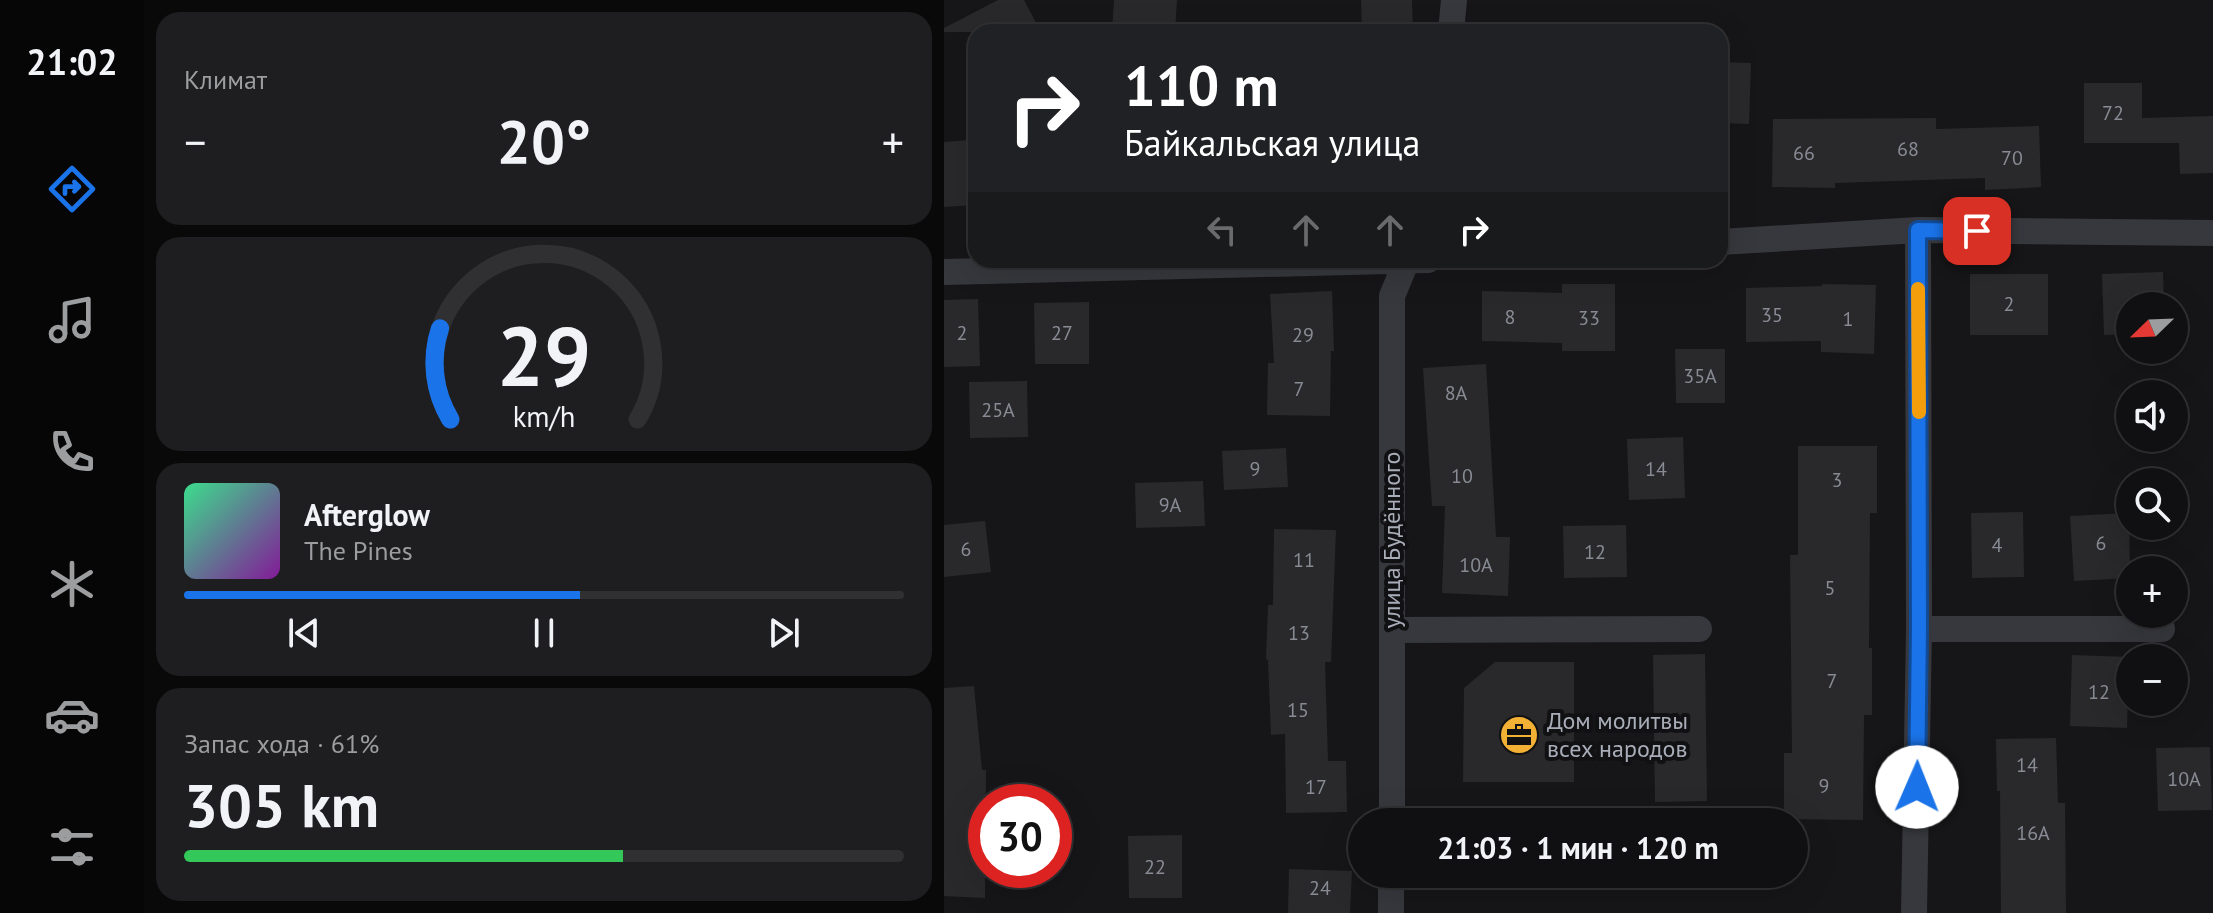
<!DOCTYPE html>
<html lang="ru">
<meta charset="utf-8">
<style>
body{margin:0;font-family:"PT Sans",sans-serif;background:#1e1e20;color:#f1f3f6;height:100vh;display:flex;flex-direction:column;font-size:30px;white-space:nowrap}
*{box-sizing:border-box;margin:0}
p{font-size:26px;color:#9c9d9f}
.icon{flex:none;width:44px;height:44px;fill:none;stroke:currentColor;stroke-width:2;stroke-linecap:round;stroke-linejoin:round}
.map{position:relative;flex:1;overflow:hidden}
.details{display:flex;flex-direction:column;gap:12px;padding:12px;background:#09090a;width:800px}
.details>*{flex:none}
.hud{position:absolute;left:24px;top:24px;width:760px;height:244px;border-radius:24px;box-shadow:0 8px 32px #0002,0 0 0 2px #303032;background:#202124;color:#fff;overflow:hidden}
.needle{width:52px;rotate:247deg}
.controls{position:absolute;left:1172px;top:292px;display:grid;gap:16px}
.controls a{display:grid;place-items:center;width:72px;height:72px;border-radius:50%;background:#101012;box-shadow:0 8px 32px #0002,0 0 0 2px #303032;font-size:40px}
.speed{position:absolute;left:24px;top:784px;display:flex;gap:16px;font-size:40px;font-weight:700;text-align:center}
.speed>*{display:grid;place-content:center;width:104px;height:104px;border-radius:50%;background:#101012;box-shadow:0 8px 32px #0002,0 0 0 2px #303032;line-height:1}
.speed .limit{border:12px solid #d22;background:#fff;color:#111}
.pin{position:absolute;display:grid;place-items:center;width:68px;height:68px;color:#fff;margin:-34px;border-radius:16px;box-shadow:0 4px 12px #0006}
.me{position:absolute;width:88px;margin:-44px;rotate:1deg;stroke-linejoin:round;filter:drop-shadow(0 0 6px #0008)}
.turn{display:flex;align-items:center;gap:28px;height:168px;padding:0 24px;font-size:36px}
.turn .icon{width:104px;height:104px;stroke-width:2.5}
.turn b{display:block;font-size:56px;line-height:68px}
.lanes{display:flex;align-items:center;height:76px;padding:0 24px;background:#0003;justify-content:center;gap:40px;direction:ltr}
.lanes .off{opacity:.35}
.big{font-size:60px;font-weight:800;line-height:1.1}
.details .card{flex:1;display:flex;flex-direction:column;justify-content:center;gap:12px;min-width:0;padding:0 28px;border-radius:24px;background:#1e1e20}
.details .dial{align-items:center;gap:0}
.dial svg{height:208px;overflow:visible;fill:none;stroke:#303032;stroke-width:7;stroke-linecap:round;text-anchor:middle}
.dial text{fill:#f1f3f6;stroke:none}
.song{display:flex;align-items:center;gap:24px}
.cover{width:96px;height:96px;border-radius:12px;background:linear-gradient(135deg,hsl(150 70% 55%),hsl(290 70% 35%))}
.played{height:8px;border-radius:4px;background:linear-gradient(90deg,#1a73e8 55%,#303032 55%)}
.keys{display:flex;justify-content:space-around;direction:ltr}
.heat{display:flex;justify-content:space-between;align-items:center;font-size:44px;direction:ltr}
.charge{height:12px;border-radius:6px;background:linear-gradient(90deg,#34c759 61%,#303032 0)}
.trip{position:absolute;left:404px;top:808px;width:460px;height:80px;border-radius:40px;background:#101012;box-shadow:0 8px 32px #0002,0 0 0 2px #303032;font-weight:800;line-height:80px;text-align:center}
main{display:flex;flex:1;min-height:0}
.menu{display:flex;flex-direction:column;width:144px;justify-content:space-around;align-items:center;background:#060607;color:#9c9d9f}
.menu .icon{width:56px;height:56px}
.menu .active{color:#1a73e8}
.menu b{font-size:36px;color:#f1f3f6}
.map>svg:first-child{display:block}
.building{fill:#29292c}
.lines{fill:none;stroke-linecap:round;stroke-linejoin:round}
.minor{stroke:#37383d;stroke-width:26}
.route-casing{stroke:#114b97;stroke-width:20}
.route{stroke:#1a73e8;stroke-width:14}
.slow{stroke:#f59e0b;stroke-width:14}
.labels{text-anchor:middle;stroke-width:8;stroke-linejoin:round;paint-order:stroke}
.number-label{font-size:20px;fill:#888b94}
.street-label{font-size:24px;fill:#a8adb8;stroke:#111113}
.poi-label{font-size:24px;fill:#a8adb8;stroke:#111113;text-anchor:start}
</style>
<main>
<nav class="menu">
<b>21:02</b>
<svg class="icon active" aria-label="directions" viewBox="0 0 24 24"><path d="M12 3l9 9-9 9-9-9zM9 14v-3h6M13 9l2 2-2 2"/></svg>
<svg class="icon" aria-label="music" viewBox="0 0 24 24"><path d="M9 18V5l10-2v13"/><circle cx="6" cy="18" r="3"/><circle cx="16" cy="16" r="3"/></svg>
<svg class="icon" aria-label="phone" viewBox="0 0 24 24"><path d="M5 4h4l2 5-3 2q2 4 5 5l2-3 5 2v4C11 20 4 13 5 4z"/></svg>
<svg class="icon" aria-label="climate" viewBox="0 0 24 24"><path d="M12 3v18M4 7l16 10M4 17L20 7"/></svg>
<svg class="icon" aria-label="car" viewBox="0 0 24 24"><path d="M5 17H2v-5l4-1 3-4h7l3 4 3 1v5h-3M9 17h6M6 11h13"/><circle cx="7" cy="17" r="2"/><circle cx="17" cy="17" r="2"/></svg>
<svg class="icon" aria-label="filters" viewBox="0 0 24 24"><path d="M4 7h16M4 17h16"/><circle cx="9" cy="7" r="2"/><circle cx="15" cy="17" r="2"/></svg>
</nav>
<section class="details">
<div class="card"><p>Климат</p>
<div class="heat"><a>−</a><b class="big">20°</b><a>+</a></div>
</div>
<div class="card dial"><svg viewBox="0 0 100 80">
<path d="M14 69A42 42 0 1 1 86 69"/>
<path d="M14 69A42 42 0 0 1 10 34" stroke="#1a73e8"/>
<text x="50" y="56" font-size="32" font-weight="700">29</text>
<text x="50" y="72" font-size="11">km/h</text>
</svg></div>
<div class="card">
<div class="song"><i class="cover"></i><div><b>Afterglow</b><p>The Pines</p></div></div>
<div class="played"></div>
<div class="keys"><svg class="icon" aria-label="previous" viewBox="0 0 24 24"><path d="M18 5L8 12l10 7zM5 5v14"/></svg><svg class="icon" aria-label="pause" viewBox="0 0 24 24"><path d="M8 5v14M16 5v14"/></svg><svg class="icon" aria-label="next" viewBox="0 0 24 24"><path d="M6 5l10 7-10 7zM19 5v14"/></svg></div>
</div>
<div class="card"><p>Запас хода · 61%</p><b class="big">305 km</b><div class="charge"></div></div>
</section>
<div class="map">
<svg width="1269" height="913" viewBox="0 0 1269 913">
<rect width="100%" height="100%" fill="#161618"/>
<path class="building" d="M 54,0 L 80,0 L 97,32 L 0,32 L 0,28 Z
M 170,0 L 233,0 L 231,32 L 168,32 Z
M 417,0 L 468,0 L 469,32 L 418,32 Z
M 776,62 L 807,63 L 805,124 L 776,123 Z
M 1140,83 L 1198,83 L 1198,118 L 1269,116 L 1269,173 L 1236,174 L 1235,143 L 1140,143 Z
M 992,118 L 992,129 L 1095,126 L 1097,187 L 1041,190 L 1041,178 L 891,183 L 891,188 L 828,187 L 829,119 Z
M 25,140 L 31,205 L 0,207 L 0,142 Z
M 1219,272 L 1220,306 L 1186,306 L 1186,334 L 1160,335 L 1158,274 Z
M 1026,274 L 1104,274 L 1104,335 L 1026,335 Z
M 618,284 L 671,284 L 671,351 L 618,351 L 618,343 L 538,341 L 538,291 L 618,293 Z
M 878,284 L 932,285 L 930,354 L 877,352 L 877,341 L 802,342 L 802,288 L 878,286 Z
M 388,291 L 390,351 L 387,351 L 386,416 L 323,415 L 324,363 L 330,363 L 326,294 Z
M 34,299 L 36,366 L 0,367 L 0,300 Z
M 145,302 L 145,364 L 91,364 L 90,303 Z
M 731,349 L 781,349 L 781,403 L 732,403 Z
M 542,364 L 552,537 L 566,537 L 564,596 L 498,593 L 501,506 L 488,506 L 479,368 Z
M 83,381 L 84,437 L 26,438 L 25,382 Z
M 739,437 L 741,498 L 685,500 L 683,439 Z
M 854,446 L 933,446 L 933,513 L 926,513 L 925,648 L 928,648 L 928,715 L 920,715 L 919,820 L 840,819 L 840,753 L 848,753 L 846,555 L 854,555 Z
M 342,448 L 344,487 L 280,490 L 278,451 Z
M 259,481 L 261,526 L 192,528 L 191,483 Z
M 1079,512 L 1080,577 L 1028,578 L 1027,513 Z
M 1185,513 L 1186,578 L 1130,581 L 1126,516 Z
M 41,521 L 47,572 L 0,577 L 0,525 Z
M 682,525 L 683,577 L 620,578 L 619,526 Z
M 330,529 L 392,530 L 387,662 L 381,662 L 384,761 L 402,761 L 403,812 L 342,813 L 341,734 L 327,735 L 324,660 L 322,659 L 324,605 L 329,605 Z
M 761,654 L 763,801 L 711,802 L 709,655 Z
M 1128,655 L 1185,657 L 1183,728 L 1126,726 Z
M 551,662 L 630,662 L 630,782 L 519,782 L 520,688 Z
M 30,686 L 38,770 L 42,770 L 41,898 L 0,896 L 0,688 Z
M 1112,738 L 1114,803 L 1121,803 L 1122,913 L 1057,913 L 1056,791 L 1053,791 L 1052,739 Z
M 1266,747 L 1268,810 L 1214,811 L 1212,748 Z
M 238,835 L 238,898 L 185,898 L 184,836 Z
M 345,869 L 408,871 L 406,913 L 344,913 Z"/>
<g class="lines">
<path class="minor" d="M 507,32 L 510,0
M 776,242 L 974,230 L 1269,233
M 0,272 L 484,260
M 975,629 L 1218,629
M 448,630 L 755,629
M 448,822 L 448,296 L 463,260
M 447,913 L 447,874
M 970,913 L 975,629 L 974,230"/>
</g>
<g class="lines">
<defs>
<path id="route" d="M 973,787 L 975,629 L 974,230 L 1033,231"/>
</defs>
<use href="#route" class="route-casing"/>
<use href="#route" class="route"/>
<path class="slow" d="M 974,289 L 975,412"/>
</g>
<defs>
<symbol id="office-disc" viewBox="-11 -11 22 22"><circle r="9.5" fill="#f2b134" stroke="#111113"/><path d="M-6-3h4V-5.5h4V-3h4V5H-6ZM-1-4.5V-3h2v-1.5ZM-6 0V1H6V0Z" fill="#111"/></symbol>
</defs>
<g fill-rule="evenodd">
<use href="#office-disc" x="553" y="713" width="44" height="44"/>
</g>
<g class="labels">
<g class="number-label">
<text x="1169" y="120">72</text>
<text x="964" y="156">68</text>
<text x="860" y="160">66</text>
<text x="1068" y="165">70</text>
<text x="1065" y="311">2</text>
<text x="828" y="322">35</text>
<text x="566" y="324">8</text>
<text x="645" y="325">33</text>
<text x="904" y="326">1</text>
<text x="18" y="340">2</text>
<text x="118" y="340">27</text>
<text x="359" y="342">29</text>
<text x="756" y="383">35А</text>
<text x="355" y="396">7</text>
<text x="512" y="400">8А</text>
<text x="54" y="417">25А</text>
<text x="311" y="476">9</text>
<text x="712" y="476">14</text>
<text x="518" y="483">10</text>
<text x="893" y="487">3</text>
<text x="226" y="512">9А</text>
<text x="1157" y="550">6</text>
<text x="1053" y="552">4</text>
<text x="22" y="556">6</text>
<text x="651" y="559">12</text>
<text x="360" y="567">11</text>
<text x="532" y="572">10А</text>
<text x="886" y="595">5</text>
<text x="355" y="640">13</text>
<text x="888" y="688">7</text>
<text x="1155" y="699">12</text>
<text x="354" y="717">15</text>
<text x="1083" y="772">14</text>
<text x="1240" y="786">10А</text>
<text x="880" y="793">9</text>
<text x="372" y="794">17</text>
<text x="1089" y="840">16А</text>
<text x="211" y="874">22</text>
<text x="376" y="895">24</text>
</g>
<g class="street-label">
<text transform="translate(448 540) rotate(-90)" y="8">улица Будённого</text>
</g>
<g class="poi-label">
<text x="603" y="729">Дом молитвы<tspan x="603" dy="28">всех народов</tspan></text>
</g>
</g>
</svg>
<div class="controls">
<a><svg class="needle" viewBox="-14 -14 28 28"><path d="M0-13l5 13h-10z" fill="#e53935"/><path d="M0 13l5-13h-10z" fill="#9c9d9f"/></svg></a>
<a><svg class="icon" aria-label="sound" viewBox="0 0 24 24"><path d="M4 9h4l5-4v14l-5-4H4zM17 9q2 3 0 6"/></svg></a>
<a><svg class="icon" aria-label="search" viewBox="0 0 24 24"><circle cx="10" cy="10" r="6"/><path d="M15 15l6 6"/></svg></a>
<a>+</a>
<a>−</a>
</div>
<div class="speed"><div class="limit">30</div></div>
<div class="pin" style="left:1033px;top:231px;background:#d93025"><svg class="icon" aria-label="arrive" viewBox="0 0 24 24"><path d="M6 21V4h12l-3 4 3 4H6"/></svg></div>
<svg class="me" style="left:973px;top:787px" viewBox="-20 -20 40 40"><circle r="19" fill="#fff"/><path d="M0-13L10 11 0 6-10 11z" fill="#1a73e8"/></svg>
<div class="trip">21:03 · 1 мин · 120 m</div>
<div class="hud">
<div class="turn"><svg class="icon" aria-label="right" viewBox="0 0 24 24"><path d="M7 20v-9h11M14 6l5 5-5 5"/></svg><div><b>110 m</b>Байкальская улица</div></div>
<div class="lanes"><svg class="icon off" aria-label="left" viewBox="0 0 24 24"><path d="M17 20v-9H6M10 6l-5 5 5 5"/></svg><svg class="icon off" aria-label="ahead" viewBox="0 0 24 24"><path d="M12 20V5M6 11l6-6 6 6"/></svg><svg class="icon off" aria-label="ahead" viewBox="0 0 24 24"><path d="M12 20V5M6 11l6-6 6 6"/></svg><svg class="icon" aria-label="right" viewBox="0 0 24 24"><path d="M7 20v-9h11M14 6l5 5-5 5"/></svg></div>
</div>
</div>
</main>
